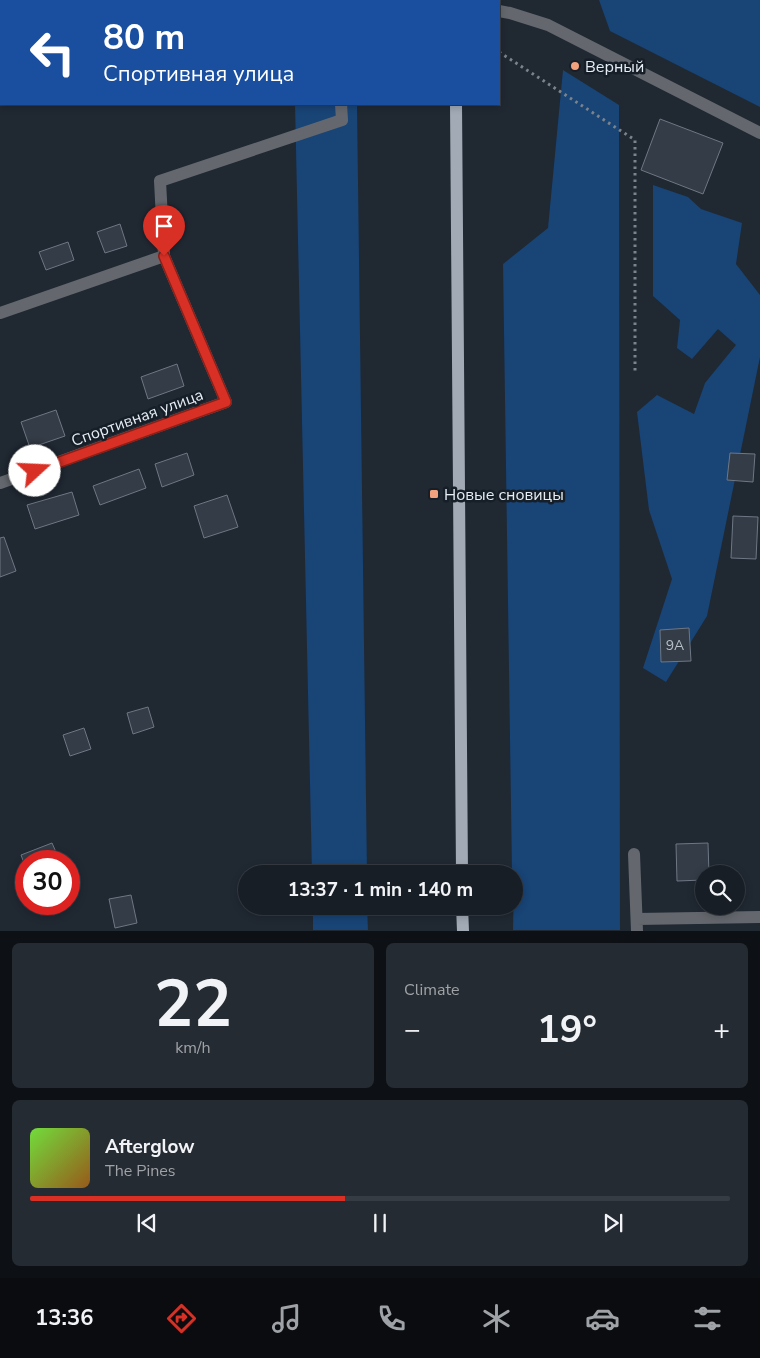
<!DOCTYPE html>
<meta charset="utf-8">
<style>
body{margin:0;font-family:"Nunito Sans",sans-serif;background:#252b32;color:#f1f3f6;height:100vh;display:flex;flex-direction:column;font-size:19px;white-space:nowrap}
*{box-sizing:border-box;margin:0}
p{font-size:16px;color:#9fa2a7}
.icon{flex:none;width:28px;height:28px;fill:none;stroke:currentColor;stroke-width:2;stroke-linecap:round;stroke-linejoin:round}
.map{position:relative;height:931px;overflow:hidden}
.sheet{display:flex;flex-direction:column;gap:12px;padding:12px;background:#0d1015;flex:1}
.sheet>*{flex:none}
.top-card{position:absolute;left:0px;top:0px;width:500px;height:105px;box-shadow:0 2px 8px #0003,0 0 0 1px #363c43;background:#1a4fa0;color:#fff;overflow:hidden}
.fabs{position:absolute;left:695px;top:865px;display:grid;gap:10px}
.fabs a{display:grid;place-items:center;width:50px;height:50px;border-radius:50%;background:#181e26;box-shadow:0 2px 8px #0003,0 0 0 1px #363c43;font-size:25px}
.speed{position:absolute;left:15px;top:850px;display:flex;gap:10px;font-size:25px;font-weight:700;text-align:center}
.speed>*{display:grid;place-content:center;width:65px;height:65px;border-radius:50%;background:#181e26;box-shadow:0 2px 8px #0003,0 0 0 1px #363c43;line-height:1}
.speed .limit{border:8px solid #d22;background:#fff;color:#111}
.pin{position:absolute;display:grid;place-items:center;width:42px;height:42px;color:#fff;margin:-51px -21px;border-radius:50% 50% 50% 0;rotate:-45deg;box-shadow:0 0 5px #0007}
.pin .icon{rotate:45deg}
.me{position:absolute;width:55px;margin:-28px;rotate:70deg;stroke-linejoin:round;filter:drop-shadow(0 0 4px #0008)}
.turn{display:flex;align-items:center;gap:18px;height:105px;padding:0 20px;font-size:22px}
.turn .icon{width:65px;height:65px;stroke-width:2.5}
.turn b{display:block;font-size:35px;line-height:42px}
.big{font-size:38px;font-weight:700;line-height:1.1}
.sheet .tile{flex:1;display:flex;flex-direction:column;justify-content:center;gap:8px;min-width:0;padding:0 18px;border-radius:8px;background:#252b32}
.sheet .dial{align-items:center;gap:0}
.dial b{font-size:65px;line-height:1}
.song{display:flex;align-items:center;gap:15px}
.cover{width:60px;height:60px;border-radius:8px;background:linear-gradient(135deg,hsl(100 70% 55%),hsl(30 70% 35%))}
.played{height:5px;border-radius:2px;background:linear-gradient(90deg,#d93025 45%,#363c43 45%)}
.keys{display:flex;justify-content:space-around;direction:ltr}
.heat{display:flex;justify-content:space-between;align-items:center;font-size:28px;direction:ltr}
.sheet .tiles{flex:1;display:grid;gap:12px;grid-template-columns:1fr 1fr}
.tile:last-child{grid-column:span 2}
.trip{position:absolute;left:238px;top:865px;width:285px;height:50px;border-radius:25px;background:#181e26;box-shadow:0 2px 8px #0003,0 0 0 1px #363c43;font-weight:700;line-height:50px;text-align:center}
.tab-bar{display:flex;height:80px;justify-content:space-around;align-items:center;background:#0a0c0f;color:#9fa2a7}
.tab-bar .icon{width:35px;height:35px}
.tab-bar .current{color:#d93025}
.tab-bar b{font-size:22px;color:#f1f3f6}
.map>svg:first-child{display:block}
.green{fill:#184476}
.building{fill:#343c47;stroke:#6e7784}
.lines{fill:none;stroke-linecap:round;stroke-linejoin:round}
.path{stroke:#7b838b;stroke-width:3;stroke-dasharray:2.5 4;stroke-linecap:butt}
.minor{stroke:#64686e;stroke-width:12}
.major{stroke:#a1aab5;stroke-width:12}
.route-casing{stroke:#8d1f18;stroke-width:12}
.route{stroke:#d93025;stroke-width:9}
.poi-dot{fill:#f1a17d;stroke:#161e28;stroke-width:2}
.labels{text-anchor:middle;stroke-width:5;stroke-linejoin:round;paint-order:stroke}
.number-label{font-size:14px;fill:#bac1c9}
.poi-label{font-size:16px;fill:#e7edf4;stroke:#161e28;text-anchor:start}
.street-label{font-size:16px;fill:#e7edf4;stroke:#161e28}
</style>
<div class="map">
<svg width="760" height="931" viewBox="0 0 760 931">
<rect width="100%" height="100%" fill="#202832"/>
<path class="green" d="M 599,0 L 760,0 L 760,107 L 610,31 Z
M 563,70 L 619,105 L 620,930 L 513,930 L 514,874 L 512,874 L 503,264 L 548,228 Z
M 295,104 L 357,104 L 367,874 L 312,874 Z
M 653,185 L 688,197 L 701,209 L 742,223 L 736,264 L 760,295 L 760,357 L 707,616 L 666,682 L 643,668 L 672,579 L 649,510 L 637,412 L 657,395 L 694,414 L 705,383 L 736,345 L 718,329 L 692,359 L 677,348 L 680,320 L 653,296 Z
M 313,906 L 367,906 L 368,930 L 313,930 Z"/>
<path class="building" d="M 660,119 L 723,143 L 703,194 L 641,170 Z
M 120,224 L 127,246 L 105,253 L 97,232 Z
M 68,242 L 74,260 L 46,270 L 39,252 Z
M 177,364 L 184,386 L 148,399 L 141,377 Z
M 56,410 L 65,436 L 30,448 L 21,422 Z
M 187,453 L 194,475 L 162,487 L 155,464 Z
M 730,453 L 755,454 L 753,482 L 727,480 Z
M 139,469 L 146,488 L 100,505 L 93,486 Z
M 72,492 L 79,515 L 35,529 L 27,505 Z
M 227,495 L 238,527 L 204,538 L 194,506 Z
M 733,516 L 758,517 L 756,559 L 731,558 Z
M 4,537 L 16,571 L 0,577 L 0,538 Z
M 689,628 L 691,661 L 661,662 L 660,630 Z
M 148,707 L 154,727 L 133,734 L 127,713 Z
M 84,728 L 91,749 L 70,756 L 63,735 Z
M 52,843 L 60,861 L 26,861 L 26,868 L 21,855 Z
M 708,843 L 709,874 L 704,874 L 704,880 L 677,881 L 676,844 Z
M 131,895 L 137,923 L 115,928 L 109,899 Z"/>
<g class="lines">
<path class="path" d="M 499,52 L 635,140 L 635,374"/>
<path class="minor" d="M 333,0 L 334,1
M 499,11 L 510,13 L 548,25 L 760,133
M 0,313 L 164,256
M 0,483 L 226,402 L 164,256 L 160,181 L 342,120 L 341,104
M 634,854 L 637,931
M 637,919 L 760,917"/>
<path class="major" d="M 453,0 L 453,1
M 456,104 L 462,874
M 462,906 L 463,931"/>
</g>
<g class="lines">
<defs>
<path id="route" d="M 35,471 L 226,402 L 164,256"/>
</defs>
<use href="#route" class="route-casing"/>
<use href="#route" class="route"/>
</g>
<g class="poi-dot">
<circle cx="575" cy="66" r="5"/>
<rect x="429" y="489" width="10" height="10" rx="2.5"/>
</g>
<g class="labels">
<g class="number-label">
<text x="675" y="650">9А</text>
</g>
<g class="poi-label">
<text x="585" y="72">Верный</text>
<text x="444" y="500">Новые сновицы</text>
</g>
<g class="street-label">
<text transform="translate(137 417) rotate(-20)" y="6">Спортивная улица</text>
</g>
</g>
</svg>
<div class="fabs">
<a><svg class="icon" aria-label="search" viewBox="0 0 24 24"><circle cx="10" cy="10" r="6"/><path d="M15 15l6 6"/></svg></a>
</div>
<div class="speed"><div class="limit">30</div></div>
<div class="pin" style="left:164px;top:256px;background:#d93025"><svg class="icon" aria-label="arrive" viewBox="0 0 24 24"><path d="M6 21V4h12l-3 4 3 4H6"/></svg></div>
<svg class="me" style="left:35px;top:471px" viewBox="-20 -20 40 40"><circle r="19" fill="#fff"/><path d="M0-13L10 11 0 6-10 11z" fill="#d93025"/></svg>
<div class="trip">13:37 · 1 min · 140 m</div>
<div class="top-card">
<div class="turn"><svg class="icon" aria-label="left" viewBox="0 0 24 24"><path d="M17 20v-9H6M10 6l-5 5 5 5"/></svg><div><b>80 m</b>Спортивная улица</div></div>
</div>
</div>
<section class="sheet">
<div class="tiles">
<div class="tile dial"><b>22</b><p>km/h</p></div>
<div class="tile"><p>Climate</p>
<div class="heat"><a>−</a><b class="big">19°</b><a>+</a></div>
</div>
<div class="tile">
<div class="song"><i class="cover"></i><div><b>Afterglow</b><p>The Pines</p></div></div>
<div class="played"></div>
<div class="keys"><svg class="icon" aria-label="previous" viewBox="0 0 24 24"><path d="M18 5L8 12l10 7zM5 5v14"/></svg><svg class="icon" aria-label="pause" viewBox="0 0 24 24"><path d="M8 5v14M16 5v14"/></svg><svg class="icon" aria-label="next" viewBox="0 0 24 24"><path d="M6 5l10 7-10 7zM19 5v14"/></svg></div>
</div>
</div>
</section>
<nav class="tab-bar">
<b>13:36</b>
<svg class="icon current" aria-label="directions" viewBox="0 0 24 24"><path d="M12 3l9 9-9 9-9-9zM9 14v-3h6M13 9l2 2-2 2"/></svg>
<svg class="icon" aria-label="music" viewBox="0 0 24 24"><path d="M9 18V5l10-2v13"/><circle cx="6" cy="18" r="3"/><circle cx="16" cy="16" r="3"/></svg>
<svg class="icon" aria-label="phone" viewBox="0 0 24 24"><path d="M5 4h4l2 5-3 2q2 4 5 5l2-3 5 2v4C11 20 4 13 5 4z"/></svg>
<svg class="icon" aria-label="climate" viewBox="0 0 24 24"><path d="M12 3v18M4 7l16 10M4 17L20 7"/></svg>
<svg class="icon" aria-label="car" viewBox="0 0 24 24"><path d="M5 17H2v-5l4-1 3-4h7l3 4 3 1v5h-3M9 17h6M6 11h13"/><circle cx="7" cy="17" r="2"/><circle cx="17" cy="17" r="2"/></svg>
<svg class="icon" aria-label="filters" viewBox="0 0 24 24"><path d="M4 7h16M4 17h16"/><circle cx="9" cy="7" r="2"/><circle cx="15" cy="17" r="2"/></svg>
</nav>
